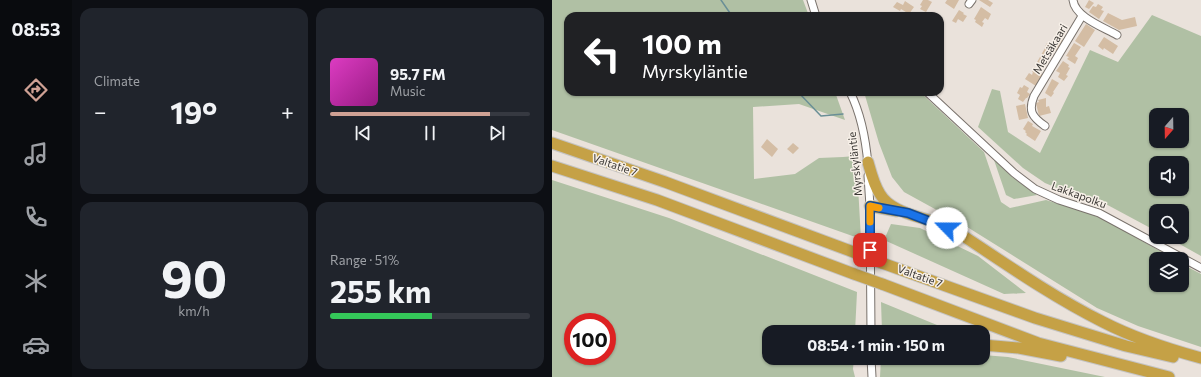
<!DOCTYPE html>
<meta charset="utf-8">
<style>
body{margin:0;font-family:Commissioner,sans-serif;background:#20242c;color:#f1f3f6;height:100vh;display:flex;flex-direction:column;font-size:15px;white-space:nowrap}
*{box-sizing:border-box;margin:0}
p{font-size:13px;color:#9ea1a6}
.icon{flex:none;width:22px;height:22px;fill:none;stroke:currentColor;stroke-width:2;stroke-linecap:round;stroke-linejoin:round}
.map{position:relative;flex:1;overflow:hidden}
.details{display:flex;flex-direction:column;gap:8px;padding:8px;background:#0d0f14;width:480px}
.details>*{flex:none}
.hud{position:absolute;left:12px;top:12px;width:380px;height:84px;border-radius:12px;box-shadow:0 1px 3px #0004;background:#202124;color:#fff;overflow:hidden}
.needle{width:26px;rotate:200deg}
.controls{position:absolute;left:597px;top:108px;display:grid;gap:8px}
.controls a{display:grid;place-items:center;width:40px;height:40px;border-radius:8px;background:#171b24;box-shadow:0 1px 3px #0004;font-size:20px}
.speed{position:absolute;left:12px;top:313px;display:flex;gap:8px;font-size:20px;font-weight:700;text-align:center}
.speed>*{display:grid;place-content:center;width:52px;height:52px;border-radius:50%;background:#171b24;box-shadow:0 1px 3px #0004;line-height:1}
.speed .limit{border:6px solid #d22;background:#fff;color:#111}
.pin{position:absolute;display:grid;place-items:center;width:34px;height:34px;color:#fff;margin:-17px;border-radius:8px;box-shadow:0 2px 6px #0006}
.me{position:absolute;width:44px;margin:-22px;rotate:293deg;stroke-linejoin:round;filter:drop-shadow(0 0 3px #0008)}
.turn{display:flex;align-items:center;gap:14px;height:84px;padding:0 12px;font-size:18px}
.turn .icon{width:52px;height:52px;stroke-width:2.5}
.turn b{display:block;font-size:28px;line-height:34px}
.big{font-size:30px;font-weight:700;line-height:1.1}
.details .card{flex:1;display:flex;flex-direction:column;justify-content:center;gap:6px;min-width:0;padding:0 14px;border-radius:12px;background:#20242c}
.details .dial{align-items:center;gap:0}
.dial b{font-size:52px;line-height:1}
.song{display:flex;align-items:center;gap:12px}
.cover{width:48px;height:48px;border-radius:6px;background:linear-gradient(135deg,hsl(310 70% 55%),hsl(310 70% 35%))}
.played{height:4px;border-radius:2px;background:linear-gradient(90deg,#cfa194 80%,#363941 80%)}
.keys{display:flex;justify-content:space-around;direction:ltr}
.heat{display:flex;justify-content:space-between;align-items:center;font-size:22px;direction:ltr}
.charge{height:6px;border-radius:3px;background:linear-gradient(90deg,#34c759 51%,#363941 0)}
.details .tiles{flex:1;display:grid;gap:8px;grid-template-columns:repeat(2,1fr)}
.trip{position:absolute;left:210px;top:325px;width:228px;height:40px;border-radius:12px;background:#171b24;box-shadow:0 1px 3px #0004;font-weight:700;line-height:40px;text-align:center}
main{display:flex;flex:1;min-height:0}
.tabs{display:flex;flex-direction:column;width:72px;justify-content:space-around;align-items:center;background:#090b0e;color:#9ea1a6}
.tabs .icon{width:28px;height:28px}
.tabs .on{color:#cfa194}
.tabs b{font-size:18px;color:#f1f3f6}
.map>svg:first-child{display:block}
.green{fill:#b0c0a4;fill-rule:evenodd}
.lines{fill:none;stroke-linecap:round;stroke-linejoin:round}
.stream{stroke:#6a8f96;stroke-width:1.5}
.building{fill:#d4bda4}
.minor-casing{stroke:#79726c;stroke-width:9}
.highway-casing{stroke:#c4c3c2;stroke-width:13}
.minor{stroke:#fff;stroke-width:7}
.highway{stroke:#c5a146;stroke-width:11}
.highway-bridge-casing{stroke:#c4c3c2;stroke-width:13;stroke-linecap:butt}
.highway-bridge{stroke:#c5a146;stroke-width:11}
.route-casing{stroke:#114b97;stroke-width:10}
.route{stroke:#1a73e8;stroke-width:7}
.slow{stroke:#f59e0b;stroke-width:7}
.labels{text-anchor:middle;stroke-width:3;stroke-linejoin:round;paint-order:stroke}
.street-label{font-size:11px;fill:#3a3734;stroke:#f7f0e8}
</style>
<main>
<nav class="tabs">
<b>08:53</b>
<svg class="icon on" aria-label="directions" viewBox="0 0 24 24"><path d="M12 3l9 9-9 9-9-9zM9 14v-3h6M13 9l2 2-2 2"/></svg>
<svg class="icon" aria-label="music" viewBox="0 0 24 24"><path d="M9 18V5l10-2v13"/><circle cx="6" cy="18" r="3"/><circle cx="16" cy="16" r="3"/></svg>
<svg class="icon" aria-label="phone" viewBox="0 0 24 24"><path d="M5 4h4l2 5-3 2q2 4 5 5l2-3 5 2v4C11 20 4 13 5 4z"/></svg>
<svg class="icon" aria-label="climate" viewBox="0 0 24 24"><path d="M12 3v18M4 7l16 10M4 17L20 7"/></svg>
<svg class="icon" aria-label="car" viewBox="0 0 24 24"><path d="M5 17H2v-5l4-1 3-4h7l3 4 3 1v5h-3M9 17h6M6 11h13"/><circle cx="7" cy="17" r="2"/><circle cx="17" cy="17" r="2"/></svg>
</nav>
<section class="details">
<div class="tiles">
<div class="card"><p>Climate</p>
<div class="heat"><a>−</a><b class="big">19°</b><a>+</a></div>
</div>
<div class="card">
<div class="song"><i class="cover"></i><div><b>95.7 FM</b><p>Music</p></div></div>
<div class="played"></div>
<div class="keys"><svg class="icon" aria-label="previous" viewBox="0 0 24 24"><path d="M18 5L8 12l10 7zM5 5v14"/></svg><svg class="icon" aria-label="pause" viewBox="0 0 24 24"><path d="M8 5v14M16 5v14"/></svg><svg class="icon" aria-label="next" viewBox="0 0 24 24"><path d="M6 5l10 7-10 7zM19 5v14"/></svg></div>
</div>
<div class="card dial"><b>90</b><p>km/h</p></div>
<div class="card"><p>Range · 51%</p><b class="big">255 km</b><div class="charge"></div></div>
</div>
</section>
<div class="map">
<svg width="649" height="377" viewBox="0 0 649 377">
<rect width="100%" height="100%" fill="#eae2db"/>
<path class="green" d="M 0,0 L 251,0 L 257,16 L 16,16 L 16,92 L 283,92 L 293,120 L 247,104 L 201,107 L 202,179 L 243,174 L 267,158 L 291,157 L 303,156 L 306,186 L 309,239 L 0,130 Z
M 600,15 L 649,36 L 649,256 L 615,237 L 630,237 L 630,211 L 604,211 L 604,231 L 550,202 L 517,193 L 493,183 L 471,168 L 426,127 L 440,89 L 448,91 L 456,132 L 488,153 L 538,50 L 566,62 ZM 604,115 L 630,115 L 630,141 L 604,141 ZM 604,163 L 630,163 L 630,189 L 604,189 Z
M 312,92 L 368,92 L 432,152 L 449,202 L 458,208 L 494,200 L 533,212 L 553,220 L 622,259 L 604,259 L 604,285 L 630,285 L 630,264 L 649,274 L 649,347 L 586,326 L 545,308 L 412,225 L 352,192 L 340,177 L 327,143 Z
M 442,160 L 460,177 L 485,195 L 462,199 L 454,195 Z
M 0,180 L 117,218 L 305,292 L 303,332 L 217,332 L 217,358 L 302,358 L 301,369 L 303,377 L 0,377 ZM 21,322 L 55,322 L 55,356 L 21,356 Z
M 339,224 L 368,228 L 426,256 L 474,293 L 452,294 L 332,240 Z
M 329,302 L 402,332 L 330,331 Z
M 431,355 L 456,357 L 553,377 L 328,377 L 329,358 L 431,358 Z"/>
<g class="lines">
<path class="stream" d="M 169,0 L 180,16
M 246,92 L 269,116 L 291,114"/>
</g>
<path class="building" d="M 371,0 L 376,0 L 380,2 L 374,12 L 368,9 L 370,6 L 368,5 Z
M 395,0 L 407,0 L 402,9 L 393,3 Z
M 427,0 L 436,0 L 441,3 L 438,7 Z
M 537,0 L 542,3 L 537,9 L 533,7 Z
M 353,1 L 362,7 L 357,14 L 349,9 L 348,11 L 341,7 L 345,2 L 351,5 Z
M 546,4 L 551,7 L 549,10 L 552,11 L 547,19 L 537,12 L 541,6 L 544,7 Z
M 429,7 L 439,14 L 436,20 L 433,18 L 430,22 L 432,23 L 430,27 L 423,22 L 424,20 L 422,19 Z
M 407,10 L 412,13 L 411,14 L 415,16 L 411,22 L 406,19 L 404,23 L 400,21 Z
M 556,13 L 570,20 L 583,17 L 585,26 L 567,30 L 551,21 Z
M 534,24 L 543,30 L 532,47 L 523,41 Z
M 503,36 L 511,40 L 505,51 L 503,50 L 502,52 L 493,47 L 495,43 L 498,44 Z
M 552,37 L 566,46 L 561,54 L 552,48 L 551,50 L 546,46 Z
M 522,43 L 529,47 L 523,56 L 526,58 L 523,64 L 515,59 L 517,57 L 514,56 Z
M 493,48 L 501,53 L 493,66 L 492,65 L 491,68 L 484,64 Z
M 511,61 L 517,65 L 516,67 L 518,68 L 514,75 L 516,76 L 512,81 L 506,77 L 508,73 L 504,71 Z
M 482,67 L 489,71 L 488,73 L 491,75 L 484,86 L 473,79 L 477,73 L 480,75 L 481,72 L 480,72 Z
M 500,79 L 507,83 L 501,92 L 502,93 L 499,97 L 493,93 Z
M 472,85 L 477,88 L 475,92 L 478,94 L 475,98 L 474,98 L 471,102 L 466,99 L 468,95 L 465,93 L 468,87 L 470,88 Z
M 494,98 L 494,107 L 497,106 L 499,113 L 487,116 L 484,103 L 487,102 L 486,100 Z
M 473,104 L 476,118 L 467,120 L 464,106 Z
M 476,121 L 481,124 L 480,126 L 489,131 L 483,141 L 474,135 L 475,134 L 473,132 L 474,131 L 471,129 Z
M 215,139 L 226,149 L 220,157 L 209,147 Z
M 241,143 L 247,148 L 241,154 L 235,149 Z"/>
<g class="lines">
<defs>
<path id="minor" d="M 259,0 L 264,16
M 521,0 C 523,17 551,27 565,35
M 417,4 L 420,0
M 298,92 C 309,114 314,141 316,165
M 375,92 L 462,173 L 483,189 L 507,200 L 547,213 L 649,268
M 493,126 C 480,117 476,111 482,96 L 530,16
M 316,176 L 318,206 L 319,332
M 319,358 L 320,377"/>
<path id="highway" d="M 0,143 L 113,182 L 304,253
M 316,162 C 319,173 322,185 328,194 C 338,211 362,215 379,221 C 391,226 402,232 413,237 C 458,267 503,298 551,322 C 582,338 616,349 649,358
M 0,166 L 105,200 L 302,274
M 318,206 L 345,211
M 330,263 L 483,318 L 574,346 L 621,357
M 330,284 L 486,343 L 617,377
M 431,345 L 467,348 L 509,356"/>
</defs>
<use href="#minor" class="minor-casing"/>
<use href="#highway" class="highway-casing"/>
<use href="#minor" class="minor"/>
<use href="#highway" class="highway"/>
<defs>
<path id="highway-bridge" d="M 304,253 L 330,263
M 302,274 L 330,284"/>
</defs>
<use href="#highway-bridge" class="highway-bridge-casing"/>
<use href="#highway-bridge" class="highway-bridge"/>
</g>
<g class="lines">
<defs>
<path id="route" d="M 318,250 L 318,206 L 356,213 L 395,228"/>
</defs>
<use href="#route" class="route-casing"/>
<use href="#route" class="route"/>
<path class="slow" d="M 318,222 L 318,206 L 327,208"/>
</g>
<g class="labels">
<g class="street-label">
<text transform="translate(498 49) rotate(-59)" y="4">Metsäkaari</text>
<text transform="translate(303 164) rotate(-96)" y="4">Myrskyläntie</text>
<text transform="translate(63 165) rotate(19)" y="4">Valtatie 7</text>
<text transform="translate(527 195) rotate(20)" y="4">Lakkapolku</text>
<text transform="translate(368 276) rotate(20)" y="4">Valtatie 7</text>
</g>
</g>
</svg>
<div class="controls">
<a><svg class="needle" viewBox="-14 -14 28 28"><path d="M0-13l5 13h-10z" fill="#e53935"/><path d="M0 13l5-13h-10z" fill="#9ea1a6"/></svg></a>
<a><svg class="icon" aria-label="sound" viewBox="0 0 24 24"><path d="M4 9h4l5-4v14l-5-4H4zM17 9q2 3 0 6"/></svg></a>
<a><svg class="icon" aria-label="search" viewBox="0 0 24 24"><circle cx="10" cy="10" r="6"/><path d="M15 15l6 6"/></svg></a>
<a><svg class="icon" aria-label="layers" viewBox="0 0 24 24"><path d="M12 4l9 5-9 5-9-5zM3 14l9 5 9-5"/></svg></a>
</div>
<div class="speed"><div class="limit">100</div></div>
<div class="pin" style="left:318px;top:250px;background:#d93025"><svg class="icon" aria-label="arrive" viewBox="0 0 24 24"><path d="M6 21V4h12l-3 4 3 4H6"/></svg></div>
<svg class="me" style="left:395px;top:228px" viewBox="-20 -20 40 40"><circle r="19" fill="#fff"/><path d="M0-13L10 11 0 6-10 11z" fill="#1a73e8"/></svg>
<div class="trip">08:54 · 1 min · 150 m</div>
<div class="hud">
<div class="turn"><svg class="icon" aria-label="left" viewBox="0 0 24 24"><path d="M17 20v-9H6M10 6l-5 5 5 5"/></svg><div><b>100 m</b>Myrskyläntie</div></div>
</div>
</div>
</main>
